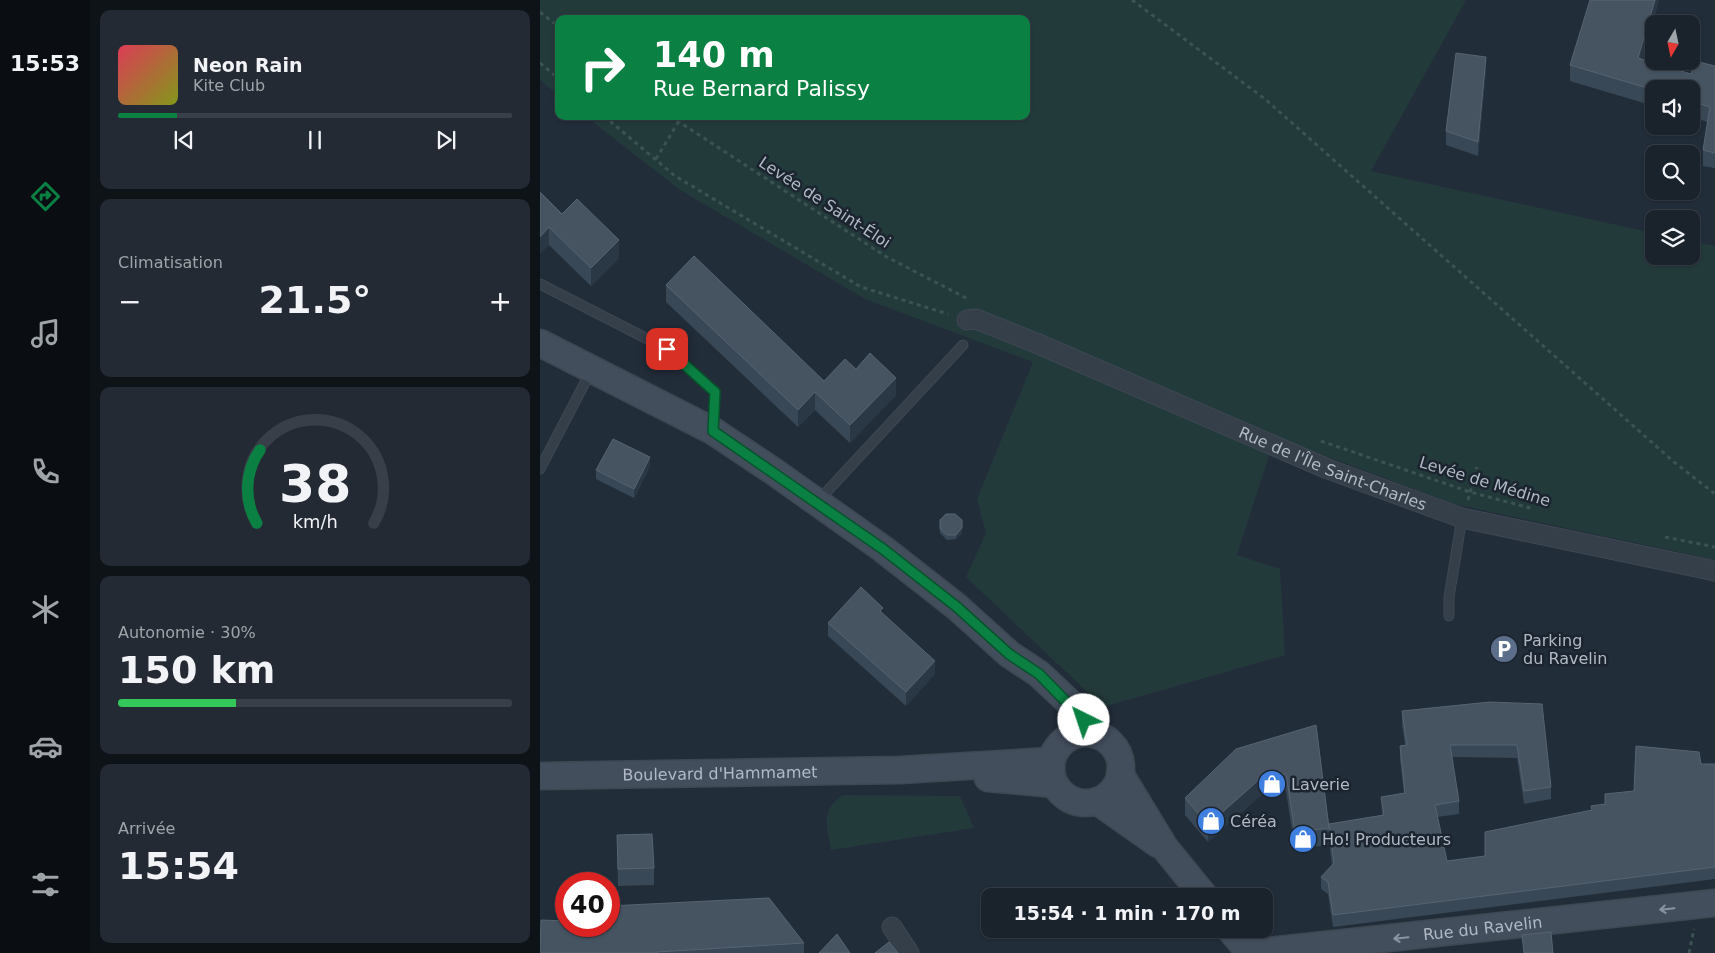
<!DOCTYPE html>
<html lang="fr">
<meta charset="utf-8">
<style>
body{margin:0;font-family:"DejaVu Sans",sans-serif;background:#232a34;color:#f1f3f6;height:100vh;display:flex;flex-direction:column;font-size:19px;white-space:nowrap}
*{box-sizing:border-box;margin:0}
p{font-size:16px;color:#9fa4a9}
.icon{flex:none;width:28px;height:28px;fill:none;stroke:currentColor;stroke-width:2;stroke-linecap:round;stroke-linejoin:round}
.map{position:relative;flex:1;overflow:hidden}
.drawer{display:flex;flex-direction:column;gap:10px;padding:10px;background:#0e1318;width:450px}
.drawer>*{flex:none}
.guide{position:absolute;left:15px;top:15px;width:475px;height:105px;border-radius:10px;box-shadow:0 1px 4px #0004,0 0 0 1px #383f48;background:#0b8043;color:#fff;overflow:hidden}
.needle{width:32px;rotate:189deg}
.fabs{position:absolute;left:1105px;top:15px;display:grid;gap:10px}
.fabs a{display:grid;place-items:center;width:55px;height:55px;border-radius:10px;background:#1a222c;box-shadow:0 1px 4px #0004,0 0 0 1px #383f48;font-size:25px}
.speed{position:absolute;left:15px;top:872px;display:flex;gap:10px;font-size:25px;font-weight:700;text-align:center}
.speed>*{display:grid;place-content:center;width:65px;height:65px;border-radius:50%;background:#1a222c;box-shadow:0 1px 4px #0004,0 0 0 1px #383f48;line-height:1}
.speed .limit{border:8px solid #d22;background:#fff;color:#111}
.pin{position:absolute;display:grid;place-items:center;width:42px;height:42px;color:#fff;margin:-21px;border-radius:10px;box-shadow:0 2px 8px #0006}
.me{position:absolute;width:55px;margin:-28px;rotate:319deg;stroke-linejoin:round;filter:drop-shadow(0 0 4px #0008)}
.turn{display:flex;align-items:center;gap:18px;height:105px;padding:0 15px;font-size:22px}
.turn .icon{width:65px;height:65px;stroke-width:2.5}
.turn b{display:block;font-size:35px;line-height:42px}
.big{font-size:38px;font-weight:700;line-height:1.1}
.drawer .widget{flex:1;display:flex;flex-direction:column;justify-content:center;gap:8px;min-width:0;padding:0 18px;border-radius:10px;background:#232a34}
.drawer .dial{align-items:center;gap:0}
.dial svg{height:130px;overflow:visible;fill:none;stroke:#383f48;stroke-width:7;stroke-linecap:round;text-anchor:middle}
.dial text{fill:#f1f3f6;stroke:none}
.song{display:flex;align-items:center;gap:15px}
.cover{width:60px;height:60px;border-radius:8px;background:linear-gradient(135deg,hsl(350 70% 55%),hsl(70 70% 35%))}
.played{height:5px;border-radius:2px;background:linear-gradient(90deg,#0b8043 15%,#383f48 15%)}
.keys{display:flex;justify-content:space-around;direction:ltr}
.heat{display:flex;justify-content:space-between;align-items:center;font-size:28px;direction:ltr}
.charge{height:8px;border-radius:4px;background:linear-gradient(90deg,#34c759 30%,#383f48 0)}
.trip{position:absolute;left:441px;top:888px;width:292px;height:50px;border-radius:10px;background:#1a222c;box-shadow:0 1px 4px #0004,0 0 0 1px #383f48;font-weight:700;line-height:50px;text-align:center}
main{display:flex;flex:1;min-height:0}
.tab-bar{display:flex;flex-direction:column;width:90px;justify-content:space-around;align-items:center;background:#0a0e12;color:#9fa4a9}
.tab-bar .icon{width:35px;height:35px}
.tab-bar .current{color:#0b8043}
.tab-bar b{font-size:22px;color:#f1f3f6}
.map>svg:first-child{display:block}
.green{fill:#233a3b}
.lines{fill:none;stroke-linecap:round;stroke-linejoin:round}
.lane-casing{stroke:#3e4853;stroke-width:11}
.street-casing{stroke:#3e4853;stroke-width:21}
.secondary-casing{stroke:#3e4853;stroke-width:29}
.path{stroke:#3c5353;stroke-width:3;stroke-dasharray:4 4;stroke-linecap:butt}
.lane{stroke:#353f4a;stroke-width:9}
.street{stroke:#353f4a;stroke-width:19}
.secondary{stroke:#434e5d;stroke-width:26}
.wall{fill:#394856}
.shaded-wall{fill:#2a3846}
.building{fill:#465462;stroke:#566472}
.oneway{stroke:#8a94a1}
.route-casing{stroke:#07532c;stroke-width:12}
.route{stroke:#0b8043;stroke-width:9}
.labels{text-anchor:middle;stroke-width:5;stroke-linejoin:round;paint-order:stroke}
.street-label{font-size:16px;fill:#b0bac6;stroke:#1b242f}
.poi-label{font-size:16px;fill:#b0bac6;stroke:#1b242f;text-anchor:start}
</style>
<main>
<nav class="tab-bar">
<b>15:53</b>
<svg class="icon current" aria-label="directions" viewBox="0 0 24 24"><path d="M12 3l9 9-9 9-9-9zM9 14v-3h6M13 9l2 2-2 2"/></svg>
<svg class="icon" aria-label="music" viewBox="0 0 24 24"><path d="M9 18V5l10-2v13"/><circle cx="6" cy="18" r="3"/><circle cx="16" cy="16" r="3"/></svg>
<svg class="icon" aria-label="phone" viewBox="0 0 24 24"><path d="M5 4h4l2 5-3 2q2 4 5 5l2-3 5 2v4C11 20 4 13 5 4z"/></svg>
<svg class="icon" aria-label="climate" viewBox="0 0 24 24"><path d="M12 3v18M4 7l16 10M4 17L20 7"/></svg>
<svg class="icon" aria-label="car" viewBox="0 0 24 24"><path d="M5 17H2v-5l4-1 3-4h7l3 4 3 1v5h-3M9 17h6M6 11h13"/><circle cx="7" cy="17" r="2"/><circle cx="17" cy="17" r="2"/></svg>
<svg class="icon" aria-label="filters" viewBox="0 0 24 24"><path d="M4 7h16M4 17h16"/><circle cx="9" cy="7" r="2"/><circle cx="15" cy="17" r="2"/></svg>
</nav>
<section class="drawer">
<div class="widget">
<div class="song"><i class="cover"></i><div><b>Neon Rain</b><p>Kite Club</p></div></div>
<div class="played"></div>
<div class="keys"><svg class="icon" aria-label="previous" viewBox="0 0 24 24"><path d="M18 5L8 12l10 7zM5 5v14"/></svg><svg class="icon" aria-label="pause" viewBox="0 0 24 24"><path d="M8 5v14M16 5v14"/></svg><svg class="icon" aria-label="next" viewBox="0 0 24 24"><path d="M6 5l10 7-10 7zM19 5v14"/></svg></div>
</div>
<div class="widget"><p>Climatisation</p>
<div class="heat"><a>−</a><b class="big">21.5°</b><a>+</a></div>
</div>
<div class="widget dial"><svg viewBox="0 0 100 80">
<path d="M14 69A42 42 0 1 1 86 69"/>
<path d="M14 69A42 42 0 0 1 16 24" stroke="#0b8043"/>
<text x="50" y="56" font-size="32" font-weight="700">38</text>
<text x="50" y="72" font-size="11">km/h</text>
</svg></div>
<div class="widget"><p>Autonomie · 30%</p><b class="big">150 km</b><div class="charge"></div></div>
<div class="widget"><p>Arrivée</p><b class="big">15:54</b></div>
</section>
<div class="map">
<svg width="1175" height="953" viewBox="0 0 1175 953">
<rect width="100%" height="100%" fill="#222d3a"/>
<path class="green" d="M 0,0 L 926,0 L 831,171 L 1114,233 L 1114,256 L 1151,256 L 1151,241 L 1175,246 L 1175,560 L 914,504 L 735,437 L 697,555 L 740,569 L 745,655 L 563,707 L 426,577 L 446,533 L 437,499 L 493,362 L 325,299 L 140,190 L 45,116 L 486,116 L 486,19 L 19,19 L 19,96 L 0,80 Z
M 302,795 L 420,796 L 434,828 L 291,850 C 287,825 280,812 302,795 Z"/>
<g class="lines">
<defs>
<path id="lane" d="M 0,284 L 127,349 L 175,392 L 173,429
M 0,469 L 51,371
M 279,500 L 423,345
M 909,616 L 909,597 L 922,518"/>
<g id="street">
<path id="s1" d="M 427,320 L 436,319 L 496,343 L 788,469 L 922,518 L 1175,571"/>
<path d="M 352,927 L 369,953"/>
</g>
<g id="secondary">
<path d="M 0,343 L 173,431 L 233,471 L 343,549 L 417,607 L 469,654 L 499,674 L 532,705 L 556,735"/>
<circle cx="546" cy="768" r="35"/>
<path d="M 580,774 L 625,848 L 664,896"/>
<path id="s2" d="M 0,776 L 360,770 L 511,761"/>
<path d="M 448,778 L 514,784"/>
<path d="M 557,801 L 618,844"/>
<path d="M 690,929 L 710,953"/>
<path id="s3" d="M 710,953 L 1175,903"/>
</g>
</defs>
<use href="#lane" class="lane-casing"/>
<use href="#street" class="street-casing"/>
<use href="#secondary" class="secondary-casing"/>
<path class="path" d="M 592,0 L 725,99 L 1134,462 L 1175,494
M 0,12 L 19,27
M 0,63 L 19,79
M 64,116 L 135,176 L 321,287 L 408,314
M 130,116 L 345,256 L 428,299
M 116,159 L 142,116
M 781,441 L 930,492 L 994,509
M 928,500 L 937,467
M 1125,537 L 1175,547
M 1149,953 L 1154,929"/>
<use href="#lane" class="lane"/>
<use href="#street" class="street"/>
<use href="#secondary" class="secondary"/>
</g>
<path class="wall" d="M 1050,0 L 1119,0 L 1102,59 L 1151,74 L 1175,66 L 1175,168 L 1163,166 L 1163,150 L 1168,122 L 1151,117 L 1151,89 L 1114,89 L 1114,106 L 1030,81 L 1030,65 Z
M 946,70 L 938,156 L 906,145 L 906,131 Z
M 0,192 L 22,214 L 79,258 L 51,286 L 9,245 Z
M 126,285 L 284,381 L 316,369 L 356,395 L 310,443 L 275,410 L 258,427 L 126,302 Z
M 110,466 L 94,498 L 56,479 L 56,470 Z
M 400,520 L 422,533 L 416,539 L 407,540 L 400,533 Z
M 343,613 L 395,674 L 366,706 L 288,636 L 288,623 Z
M 950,702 L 1011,787 L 1011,799 L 984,804 L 977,758 L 912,757 L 919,801 L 919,814 L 897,817 L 907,861 L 945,856 L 1051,810 L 1051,806 L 1065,804 L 1065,794 L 1094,791 L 1161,764 L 1175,764 L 1175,879 L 793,927 L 788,894 L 781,889 L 781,877 L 792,865 L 789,841 L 789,845 L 755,849 L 746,791 L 722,794 L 668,842 L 645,815 L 645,798 L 776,725 L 789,824 L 842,815 L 841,797 L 864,793 L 860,759 L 860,746 L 865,745 L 862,724 L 862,711 Z
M 77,835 L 114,868 L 114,885 L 78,886 Z
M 264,943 L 264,953 L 0,953 Z"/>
<path class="shaded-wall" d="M 1115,0 L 1119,0 L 1098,73 L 1098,58 Z
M 946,57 L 946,70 L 938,156 L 938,142 Z
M 9,227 L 9,245 L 0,254 L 0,237 Z
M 79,240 L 79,258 L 51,286 L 51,268 Z
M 356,378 L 356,395 L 310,443 L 310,425 Z
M 275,392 L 275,410 L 258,427 L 258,410 Z
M 110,457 L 110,466 L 94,498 L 94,489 Z
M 422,528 L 422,533 L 416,539 L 416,535 Z
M 395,661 L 395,674 L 366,706 L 366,692 Z
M 722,777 L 722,794 L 668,842 L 668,825 Z"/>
<path class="building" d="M 1050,0 L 1115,0 L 1098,58 L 1151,74 L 1155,61 L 1175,66 L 1175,153 L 1163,150 L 1170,107 L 1151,101 L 1151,89 L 1114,89 L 1114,90 L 1030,65 Z
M 916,53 L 946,57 L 938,142 L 906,131 Z
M 0,192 L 22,214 L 37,199 L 79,240 L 51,268 L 9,227 L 0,237 Z
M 154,256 L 284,381 L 305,359 L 316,369 L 330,353 L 356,378 L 310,425 L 275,392 L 258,410 L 126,285 Z
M 73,439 L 110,457 L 94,489 L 56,470 Z
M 406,514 L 415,514 L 422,520 L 422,528 L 416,535 L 407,535 L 400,529 L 400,520 Z
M 321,587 L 343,608 L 340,611 L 395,661 L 366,692 L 288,623 Z
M 950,702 L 1002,704 L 1011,787 L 984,791 L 977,745 L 910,745 L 919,801 L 895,805 L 907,861 L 945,856 L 945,832 L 1052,810 L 1051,806 L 1065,804 L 1065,794 L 1094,791 L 1096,746 L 1159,752 L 1161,764 L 1175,764 L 1175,867 L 793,915 L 788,882 L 781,877 L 794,863 L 789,824 L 844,815 L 841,797 L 865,793 L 860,746 L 867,745 L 862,711 Z
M 776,725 L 789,828 L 755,832 L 746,774 L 722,777 L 668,825 L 645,798 L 696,749 Z
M 112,834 L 114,868 L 78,869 L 77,835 Z
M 229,898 L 264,943 L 117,952 L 117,953 L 0,953 L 1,920 L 26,921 L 26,926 L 69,926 L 69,906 Z
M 1011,932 L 1013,953 L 984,953 L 982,935 Z
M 297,934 L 310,953 L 279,953 Z
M 349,942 L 358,953 L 335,953 Z"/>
<defs><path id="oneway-shaft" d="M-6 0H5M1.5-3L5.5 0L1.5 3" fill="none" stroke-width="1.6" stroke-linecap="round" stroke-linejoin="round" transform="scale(1.25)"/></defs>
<g class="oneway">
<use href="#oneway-shaft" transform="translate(1127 909) rotate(174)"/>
<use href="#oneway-shaft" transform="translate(861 938) rotate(174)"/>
</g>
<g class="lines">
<defs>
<path id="route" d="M 127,349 L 175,392 L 173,431 L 343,549 L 417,607 L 469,654 L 499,674 L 544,720"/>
</defs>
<use href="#route" class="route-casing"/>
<use href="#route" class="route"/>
</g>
<defs>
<symbol id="parking-disc" viewBox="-11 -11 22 22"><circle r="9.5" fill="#5c6f8a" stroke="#1b242f"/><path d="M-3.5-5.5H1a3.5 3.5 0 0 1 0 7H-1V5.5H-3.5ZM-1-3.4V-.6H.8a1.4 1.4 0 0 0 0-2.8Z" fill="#fff"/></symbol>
<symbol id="shop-disc" viewBox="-11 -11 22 22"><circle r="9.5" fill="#3f7fe0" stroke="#1b242f"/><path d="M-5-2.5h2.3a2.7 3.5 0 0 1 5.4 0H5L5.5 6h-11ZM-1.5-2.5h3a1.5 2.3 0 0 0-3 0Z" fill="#fff"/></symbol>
</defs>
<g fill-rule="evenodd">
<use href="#parking-disc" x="948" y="633" width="32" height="32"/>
<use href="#shop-disc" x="716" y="768" width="32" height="32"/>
<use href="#shop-disc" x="655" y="805" width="32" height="32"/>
<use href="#shop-disc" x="747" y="823" width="32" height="32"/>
</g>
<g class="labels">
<g class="street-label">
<text transform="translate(285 202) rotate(33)" y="6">Levée de Saint-Éloi</text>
<text dy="6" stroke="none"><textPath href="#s1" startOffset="396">Rue de l'Île Saint-Charles</textPath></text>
<text transform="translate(945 481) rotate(17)" y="6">Levée de Médine</text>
<text dy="6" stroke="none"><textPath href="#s2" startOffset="180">Boulevard d'Hammamet</textPath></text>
<text dy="6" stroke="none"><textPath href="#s3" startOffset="234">Rue du Ravelin</textPath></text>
</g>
<g class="poi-label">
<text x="983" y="646">Parking<tspan x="983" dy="18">du Ravelin</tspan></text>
<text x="751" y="790">Laverie</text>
<text x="690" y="827">Céréa</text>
<text x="782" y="845">Ho! Producteurs</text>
</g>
</g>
</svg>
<div class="fabs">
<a><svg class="needle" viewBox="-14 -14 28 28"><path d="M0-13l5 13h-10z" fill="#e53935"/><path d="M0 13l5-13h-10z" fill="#9fa4a9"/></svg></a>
<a><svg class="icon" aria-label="sound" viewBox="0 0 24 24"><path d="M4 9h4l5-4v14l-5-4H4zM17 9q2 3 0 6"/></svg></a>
<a><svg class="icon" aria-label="search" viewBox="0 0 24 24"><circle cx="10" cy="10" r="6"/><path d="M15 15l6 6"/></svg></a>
<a><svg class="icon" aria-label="layers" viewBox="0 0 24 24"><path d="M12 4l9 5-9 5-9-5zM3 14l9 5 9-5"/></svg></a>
</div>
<div class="speed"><div class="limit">40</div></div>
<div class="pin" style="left:127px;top:349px;background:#d93025"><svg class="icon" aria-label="arrive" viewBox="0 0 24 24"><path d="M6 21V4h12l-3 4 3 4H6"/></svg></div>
<svg class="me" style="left:544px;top:720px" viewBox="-20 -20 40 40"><circle r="19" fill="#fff"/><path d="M0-13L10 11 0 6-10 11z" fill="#0b8043"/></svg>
<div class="trip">15:54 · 1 min · 170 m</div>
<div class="guide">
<div class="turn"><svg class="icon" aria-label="right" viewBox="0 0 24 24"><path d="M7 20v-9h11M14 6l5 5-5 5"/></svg><div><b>140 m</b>Rue Bernard Palissy</div></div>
</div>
</div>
</main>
